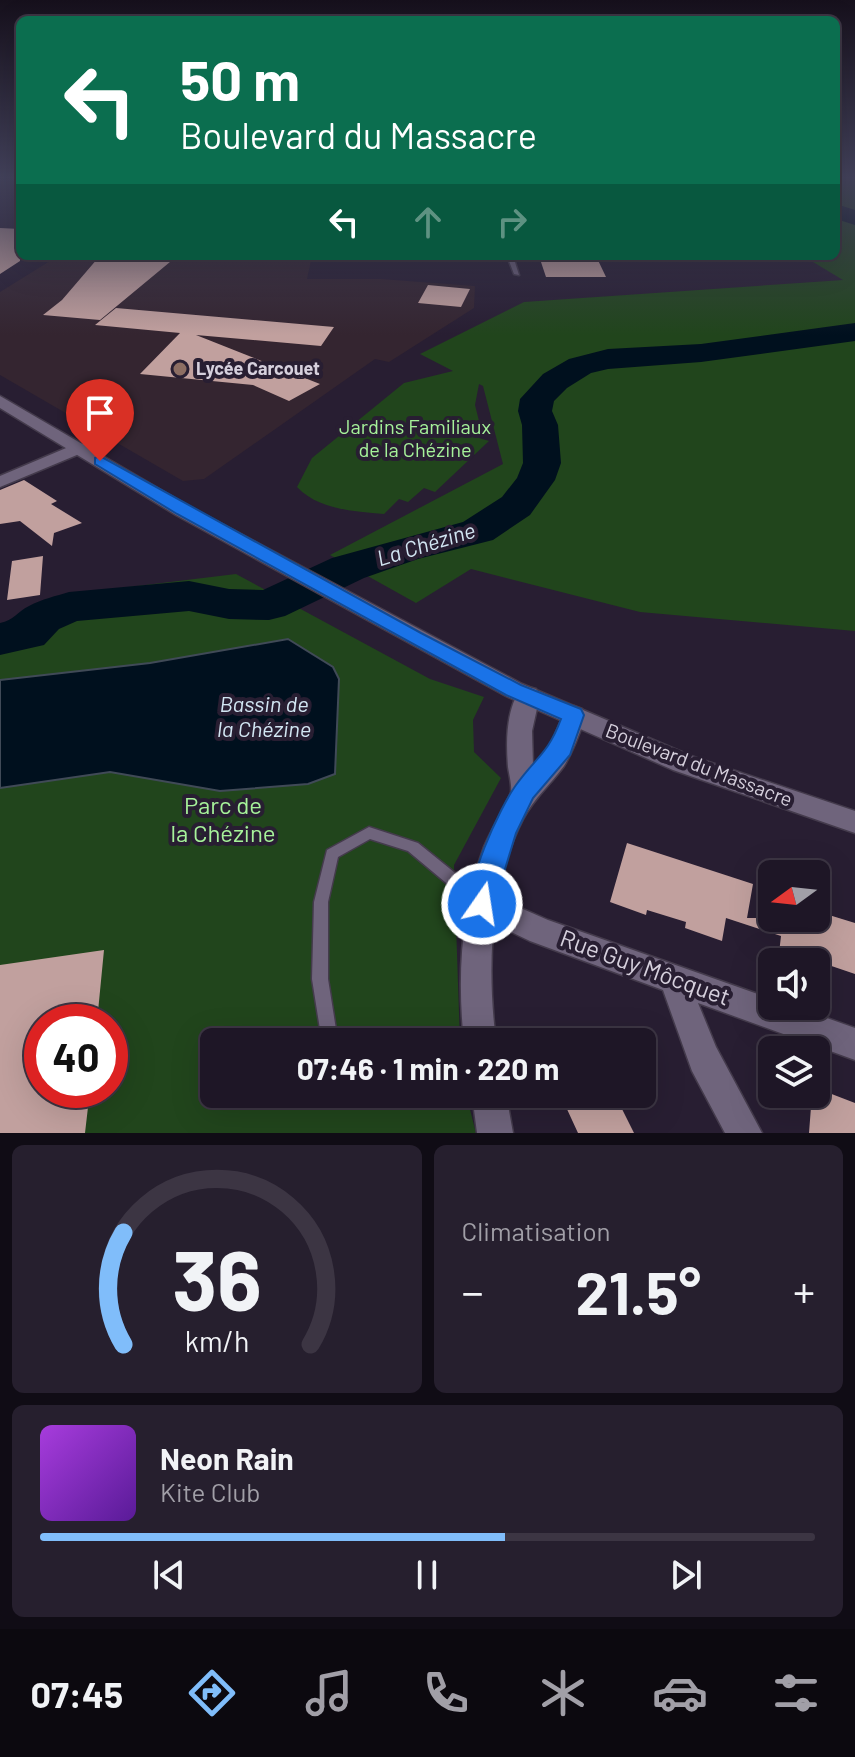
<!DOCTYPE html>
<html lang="fr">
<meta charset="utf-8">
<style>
body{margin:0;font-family:Barlow,sans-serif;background:#261f2e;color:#f1f3f6;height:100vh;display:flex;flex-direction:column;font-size:30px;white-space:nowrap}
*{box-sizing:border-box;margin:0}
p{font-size:26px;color:#a19fa7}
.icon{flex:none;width:44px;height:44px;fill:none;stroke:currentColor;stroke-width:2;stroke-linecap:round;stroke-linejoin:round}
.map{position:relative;height:1133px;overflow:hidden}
.panel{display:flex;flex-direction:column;gap:12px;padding:12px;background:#100c15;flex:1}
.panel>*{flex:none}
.banner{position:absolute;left:16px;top:16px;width:824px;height:244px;border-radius:12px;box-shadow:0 8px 32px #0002,0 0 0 2px #3c3543;background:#0b6e4f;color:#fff;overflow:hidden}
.needle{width:52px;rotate:255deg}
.buttons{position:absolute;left:758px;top:860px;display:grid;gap:16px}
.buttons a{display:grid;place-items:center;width:72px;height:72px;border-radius:12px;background:#1e1626;box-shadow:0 8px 32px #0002,0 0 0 2px #3c3543;font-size:40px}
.speed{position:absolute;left:24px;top:1004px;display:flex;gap:16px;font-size:40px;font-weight:700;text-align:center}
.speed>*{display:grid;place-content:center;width:104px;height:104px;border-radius:50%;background:#1e1626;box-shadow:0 8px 32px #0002,0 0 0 2px #3c3543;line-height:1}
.speed .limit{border:12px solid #d22;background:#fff;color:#111}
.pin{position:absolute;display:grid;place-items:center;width:68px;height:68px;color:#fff;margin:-82px -34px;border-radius:50% 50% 50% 0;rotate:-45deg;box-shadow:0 0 8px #0007}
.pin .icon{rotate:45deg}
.me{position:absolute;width:88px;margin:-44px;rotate:13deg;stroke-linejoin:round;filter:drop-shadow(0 0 6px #0008)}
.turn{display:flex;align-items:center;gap:28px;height:168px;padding:0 32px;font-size:36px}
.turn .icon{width:104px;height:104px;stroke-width:2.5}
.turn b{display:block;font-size:56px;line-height:68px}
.lanes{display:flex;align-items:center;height:76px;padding:0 32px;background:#0003;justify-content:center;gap:40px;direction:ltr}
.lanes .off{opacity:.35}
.big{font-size:60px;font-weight:700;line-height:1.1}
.panel .card{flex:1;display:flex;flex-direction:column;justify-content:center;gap:12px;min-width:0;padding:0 28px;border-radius:12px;background:#261f2e}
.panel .dial{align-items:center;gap:0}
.dial svg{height:208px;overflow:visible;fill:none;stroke:#3c3543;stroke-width:7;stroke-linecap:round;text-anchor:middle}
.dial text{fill:#f1f3f6;stroke:none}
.song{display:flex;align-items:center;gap:24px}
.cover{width:96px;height:96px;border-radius:12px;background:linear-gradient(135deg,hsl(280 70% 55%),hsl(270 70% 35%))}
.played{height:8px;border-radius:4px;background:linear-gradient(90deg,#80bdfa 60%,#3c3543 60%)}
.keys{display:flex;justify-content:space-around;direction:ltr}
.heat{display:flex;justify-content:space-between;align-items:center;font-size:44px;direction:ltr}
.panel .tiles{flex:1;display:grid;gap:12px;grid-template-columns:1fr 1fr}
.card:last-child{grid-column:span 2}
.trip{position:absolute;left:200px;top:1028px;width:456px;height:80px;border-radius:12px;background:#1e1626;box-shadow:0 8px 32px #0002,0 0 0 2px #3c3543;font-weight:700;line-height:80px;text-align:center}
.dock{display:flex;height:128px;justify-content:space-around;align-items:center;background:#0c090f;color:#a19fa7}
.dock .icon{width:56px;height:56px}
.dock .active{color:#80bdfa}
.dock b{font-size:36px;color:#f1f3f6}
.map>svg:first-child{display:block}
.education{fill:#342530}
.green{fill:#21451c;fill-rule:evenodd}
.water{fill:#00101e;stroke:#404a57;stroke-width:2}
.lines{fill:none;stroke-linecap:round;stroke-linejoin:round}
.river{fill:#00101e;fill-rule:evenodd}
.building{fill:#c1a09e}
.service-casing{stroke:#443b4c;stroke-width:3}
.minor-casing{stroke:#443b4c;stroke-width:3}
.tertiary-casing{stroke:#443b4c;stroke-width:3}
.secondary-casing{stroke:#443b4c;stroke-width:3}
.service{fill:#6f647c;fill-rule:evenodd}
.minor{fill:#6f647c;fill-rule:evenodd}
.tertiary{fill:#6f647c;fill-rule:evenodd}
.secondary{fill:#6f647c;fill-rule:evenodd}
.route{fill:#1a73e8;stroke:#114b97;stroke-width:2}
.education-dot{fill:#8d6e63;stroke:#281e32;stroke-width:3}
.labels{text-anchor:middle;stroke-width:8;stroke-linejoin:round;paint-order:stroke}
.far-poi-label{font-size:18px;font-weight:bold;fill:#d6d0dd;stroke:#281e32;text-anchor:start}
.park-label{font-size:20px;fill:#a6f29a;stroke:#281e32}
.street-label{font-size:20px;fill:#d6d0dd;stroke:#281e32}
.water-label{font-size:22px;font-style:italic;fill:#d2e6f3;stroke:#281e32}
.near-park-label{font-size:24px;fill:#a6f29a;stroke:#281e32}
.near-street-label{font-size:24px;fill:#d6d0dd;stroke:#281e32}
</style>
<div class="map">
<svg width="855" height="1133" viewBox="0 0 855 1133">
<rect width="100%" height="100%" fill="#281e32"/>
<path class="education" d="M 58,256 L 312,256 L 307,279 L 381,279 L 475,286 L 474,308 L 389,362 L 375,359 L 204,479 L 183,481 L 0,375 L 0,292 Z"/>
<path class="green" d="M 836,177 L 855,177 L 855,631 L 640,612 L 471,569 L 416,603 L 330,555 L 503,464 L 483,386 L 479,384 L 475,405 L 479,421 L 466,434 L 489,441 L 435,492 L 424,488 L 408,502 L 399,499 L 384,514 C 353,511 319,510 297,487 L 312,458 L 404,383 L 453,371 L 420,354 L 524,302 L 843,280 L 803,256 L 836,256 Z
M 236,574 L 430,679 L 484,697 L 473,720 L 474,752 L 501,778 L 454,865 L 460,1042 L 214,1042 L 214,1094 L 466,1094 L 476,1133 L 0,1133 L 0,623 L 11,623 L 71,594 ZM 42,1022 L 110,1022 L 110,1090 L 42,1090 Z"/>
<path class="water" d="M 288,639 L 333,667 L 339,679 L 335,774 L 308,784 L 220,791 L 110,772 L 0,788 L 0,680 L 150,663 Z"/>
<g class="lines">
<path class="river" d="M 836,204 L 855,210 L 855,225 L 836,219 Z
M 855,323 L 855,341 L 701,362 L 608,369 L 591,373 L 567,388 L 554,401 L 552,411 L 558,425 L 561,463 L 555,480 L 530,515 L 493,540 L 418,559 L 364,578 L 285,616 L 269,620 L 229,619 L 189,611 L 77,621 L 59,629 L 44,645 L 0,655 L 0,623 C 14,620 17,612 29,606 C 42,599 56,596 69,592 L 189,581 L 229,589 L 263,590 L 332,558 L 463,522 L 502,497 L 517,478 L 523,463 L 522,425 L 518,411 L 520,399 L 543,374 L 569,359 L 608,349 L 701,344 Z"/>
</g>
<path class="building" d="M 0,228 L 20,229 L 20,261 L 0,274 Z
M 539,256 L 596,256 L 606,277 L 546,277 Z
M 176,257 L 100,320 L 43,315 L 62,300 L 98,258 Z
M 428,285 L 470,289 L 461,307 L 418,303 Z
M 116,308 L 334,327 L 321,346 L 196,335 L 320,384 L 289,401 L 253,385 L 140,374 L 180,333 L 95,325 Z
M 24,480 L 57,501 L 51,504 L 82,523 L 54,533 L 52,546 L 20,521 L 0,524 L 0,490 Z
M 43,556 L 40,595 L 7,600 L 12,561 Z
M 627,843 L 753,884 L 747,918 L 816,918 L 816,911 L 855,923 L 855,974 L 799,955 L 798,962 L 778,962 L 781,936 L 726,918 L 722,941 L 685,928 L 686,922 L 647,910 L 646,915 L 610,902 Z
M 104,950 L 97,1022 L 42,1022 L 42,1090 L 90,1090 L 85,1133 L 0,1133 L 0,965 Z
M 816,1088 L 855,1103 L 855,1133 L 809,1133 L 812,1094 L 816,1094 Z
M 560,1094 L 655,1094 L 622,1109 L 634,1133 L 578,1133 Z"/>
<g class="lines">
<defs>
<path id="service" d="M 507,256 L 513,256 L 519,275 L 514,274 Z
M 369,827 L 418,843 L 486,898 L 488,903 L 486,908 L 481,909 L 476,908 L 408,851 L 370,839 L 338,857 L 328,902 L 328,979 L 338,1042 L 322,1042 L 312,979 L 314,902 L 327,850 Z"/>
<path id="minor" d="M 78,443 L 84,444 L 86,448 L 84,452 L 0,487 L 0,476 Z
M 482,891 L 548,920 L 772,999 L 772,1006 L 793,1006 L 855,1028 L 855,1060 L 698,1003 L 716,1047 L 762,1133 L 725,1133 L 692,1071 L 663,990 L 530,941 L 472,913 L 468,904 L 472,895 Z"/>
<path id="tertiary" d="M 528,687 L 536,689 L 540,695 L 532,731 L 533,766 L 550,746 L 566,709 L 574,706 L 582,709 L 586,715 C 580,732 574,750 564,766 C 551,784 534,798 523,819 C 489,885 487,970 496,1042 L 464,1042 C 457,977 461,909 484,847 C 489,834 509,800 511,792 C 512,785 509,774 508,767 C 506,741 506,712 520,689 Z
M 472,1094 L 506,1094 L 513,1133 L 477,1133 Z"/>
<path id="secondary" d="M 0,396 L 190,507 L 522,684 L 691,756 L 855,811 L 855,833 L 673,770 L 506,696 L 176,515 L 0,408 Z"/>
</defs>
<use href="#service" class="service-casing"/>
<use href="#minor" class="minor-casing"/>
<use href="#tertiary" class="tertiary-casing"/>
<use href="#secondary" class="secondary-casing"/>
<use href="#service" class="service"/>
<use href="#minor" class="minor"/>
<use href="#tertiary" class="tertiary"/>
<use href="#secondary" class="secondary"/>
</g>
<linearGradient id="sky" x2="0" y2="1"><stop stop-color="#16101c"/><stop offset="0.53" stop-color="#42415a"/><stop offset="1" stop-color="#42415a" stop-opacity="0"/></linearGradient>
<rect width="855" height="335" fill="url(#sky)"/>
<path class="route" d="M 100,456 L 421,633 L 521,685 L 581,709 L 584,715 L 570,755 L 533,798 L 516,833 L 492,912 L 482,916 L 473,912 C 462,888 500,807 516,785 C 536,757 548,754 561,719 L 506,695 L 177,514 L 95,464 L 95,458 Z"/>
<circle class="education-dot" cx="180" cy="369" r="8"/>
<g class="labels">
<g class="far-poi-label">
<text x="196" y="375">Lycée Carcouet</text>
</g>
<g class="park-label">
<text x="415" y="434">Jardins Familiaux<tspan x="415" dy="23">de la Chézine</tspan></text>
</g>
<g class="street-label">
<text transform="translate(699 765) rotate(21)" y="7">Boulevard du Massacre</text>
</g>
<g class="water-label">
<text transform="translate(426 544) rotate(-17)" y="8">La Chézine</text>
<text x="264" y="712">Bassin de<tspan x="264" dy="25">la Chézine</tspan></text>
</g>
<g class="near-park-label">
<text x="223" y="814">Parc de<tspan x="223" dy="28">la Chézine</tspan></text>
</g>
<g class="near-street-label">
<text transform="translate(645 968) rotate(20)" y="8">Rue Guy Môcquet</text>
</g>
</g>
</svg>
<div class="buttons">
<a><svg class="needle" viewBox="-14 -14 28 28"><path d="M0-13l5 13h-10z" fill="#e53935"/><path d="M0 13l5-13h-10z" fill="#a19fa7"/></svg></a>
<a><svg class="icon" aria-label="sound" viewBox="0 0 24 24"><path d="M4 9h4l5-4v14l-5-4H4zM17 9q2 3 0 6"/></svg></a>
<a><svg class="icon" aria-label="layers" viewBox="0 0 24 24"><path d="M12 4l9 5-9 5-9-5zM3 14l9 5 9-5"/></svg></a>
</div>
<div class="speed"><div class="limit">40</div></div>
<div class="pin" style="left:100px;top:461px;background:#d93025"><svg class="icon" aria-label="arrive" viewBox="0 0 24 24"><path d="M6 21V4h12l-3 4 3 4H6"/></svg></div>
<svg class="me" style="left:482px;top:904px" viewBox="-20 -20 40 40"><circle r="17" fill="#1a73e8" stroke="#fff" stroke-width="3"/><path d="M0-11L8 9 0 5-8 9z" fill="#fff"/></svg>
<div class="trip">07:46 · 1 min · 220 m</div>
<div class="banner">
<div class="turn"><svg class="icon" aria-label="left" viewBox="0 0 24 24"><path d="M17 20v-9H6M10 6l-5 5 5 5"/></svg><div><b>50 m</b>Boulevard du Massacre</div></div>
<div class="lanes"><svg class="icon" aria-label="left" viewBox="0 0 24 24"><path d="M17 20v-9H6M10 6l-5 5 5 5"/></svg><svg class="icon off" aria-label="ahead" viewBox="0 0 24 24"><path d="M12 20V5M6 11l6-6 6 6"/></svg><svg class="icon off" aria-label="right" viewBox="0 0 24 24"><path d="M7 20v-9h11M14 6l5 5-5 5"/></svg></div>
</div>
</div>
<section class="panel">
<div class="tiles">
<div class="card dial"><svg viewBox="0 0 100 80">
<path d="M14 69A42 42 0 1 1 86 69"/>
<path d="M14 69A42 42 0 0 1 14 26" stroke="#80bdfa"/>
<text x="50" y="56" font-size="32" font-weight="700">36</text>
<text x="50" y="72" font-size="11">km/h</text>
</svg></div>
<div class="card"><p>Climatisation</p>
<div class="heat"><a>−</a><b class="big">21.5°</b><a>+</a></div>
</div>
<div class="card">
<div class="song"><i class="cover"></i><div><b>Neon Rain</b><p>Kite Club</p></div></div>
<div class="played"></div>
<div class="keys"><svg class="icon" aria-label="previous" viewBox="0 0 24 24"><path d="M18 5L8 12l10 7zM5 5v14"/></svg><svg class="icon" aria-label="pause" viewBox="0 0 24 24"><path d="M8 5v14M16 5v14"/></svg><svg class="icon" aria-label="next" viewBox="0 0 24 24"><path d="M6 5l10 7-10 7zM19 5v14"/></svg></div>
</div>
</div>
</section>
<nav class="dock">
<b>07:45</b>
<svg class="icon active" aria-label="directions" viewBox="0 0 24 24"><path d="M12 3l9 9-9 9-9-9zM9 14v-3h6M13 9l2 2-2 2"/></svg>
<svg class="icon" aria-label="music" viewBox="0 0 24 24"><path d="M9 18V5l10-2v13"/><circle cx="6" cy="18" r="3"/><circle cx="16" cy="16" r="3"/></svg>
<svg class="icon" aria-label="phone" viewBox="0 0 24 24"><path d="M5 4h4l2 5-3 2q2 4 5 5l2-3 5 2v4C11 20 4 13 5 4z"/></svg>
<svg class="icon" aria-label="climate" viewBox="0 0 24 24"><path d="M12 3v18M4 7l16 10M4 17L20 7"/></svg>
<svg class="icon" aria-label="car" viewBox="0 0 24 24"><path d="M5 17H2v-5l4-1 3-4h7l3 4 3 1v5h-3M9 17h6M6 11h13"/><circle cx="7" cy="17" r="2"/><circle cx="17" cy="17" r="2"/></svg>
<svg class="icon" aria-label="filters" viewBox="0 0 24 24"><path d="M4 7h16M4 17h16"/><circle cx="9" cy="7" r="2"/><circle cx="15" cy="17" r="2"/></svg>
</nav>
